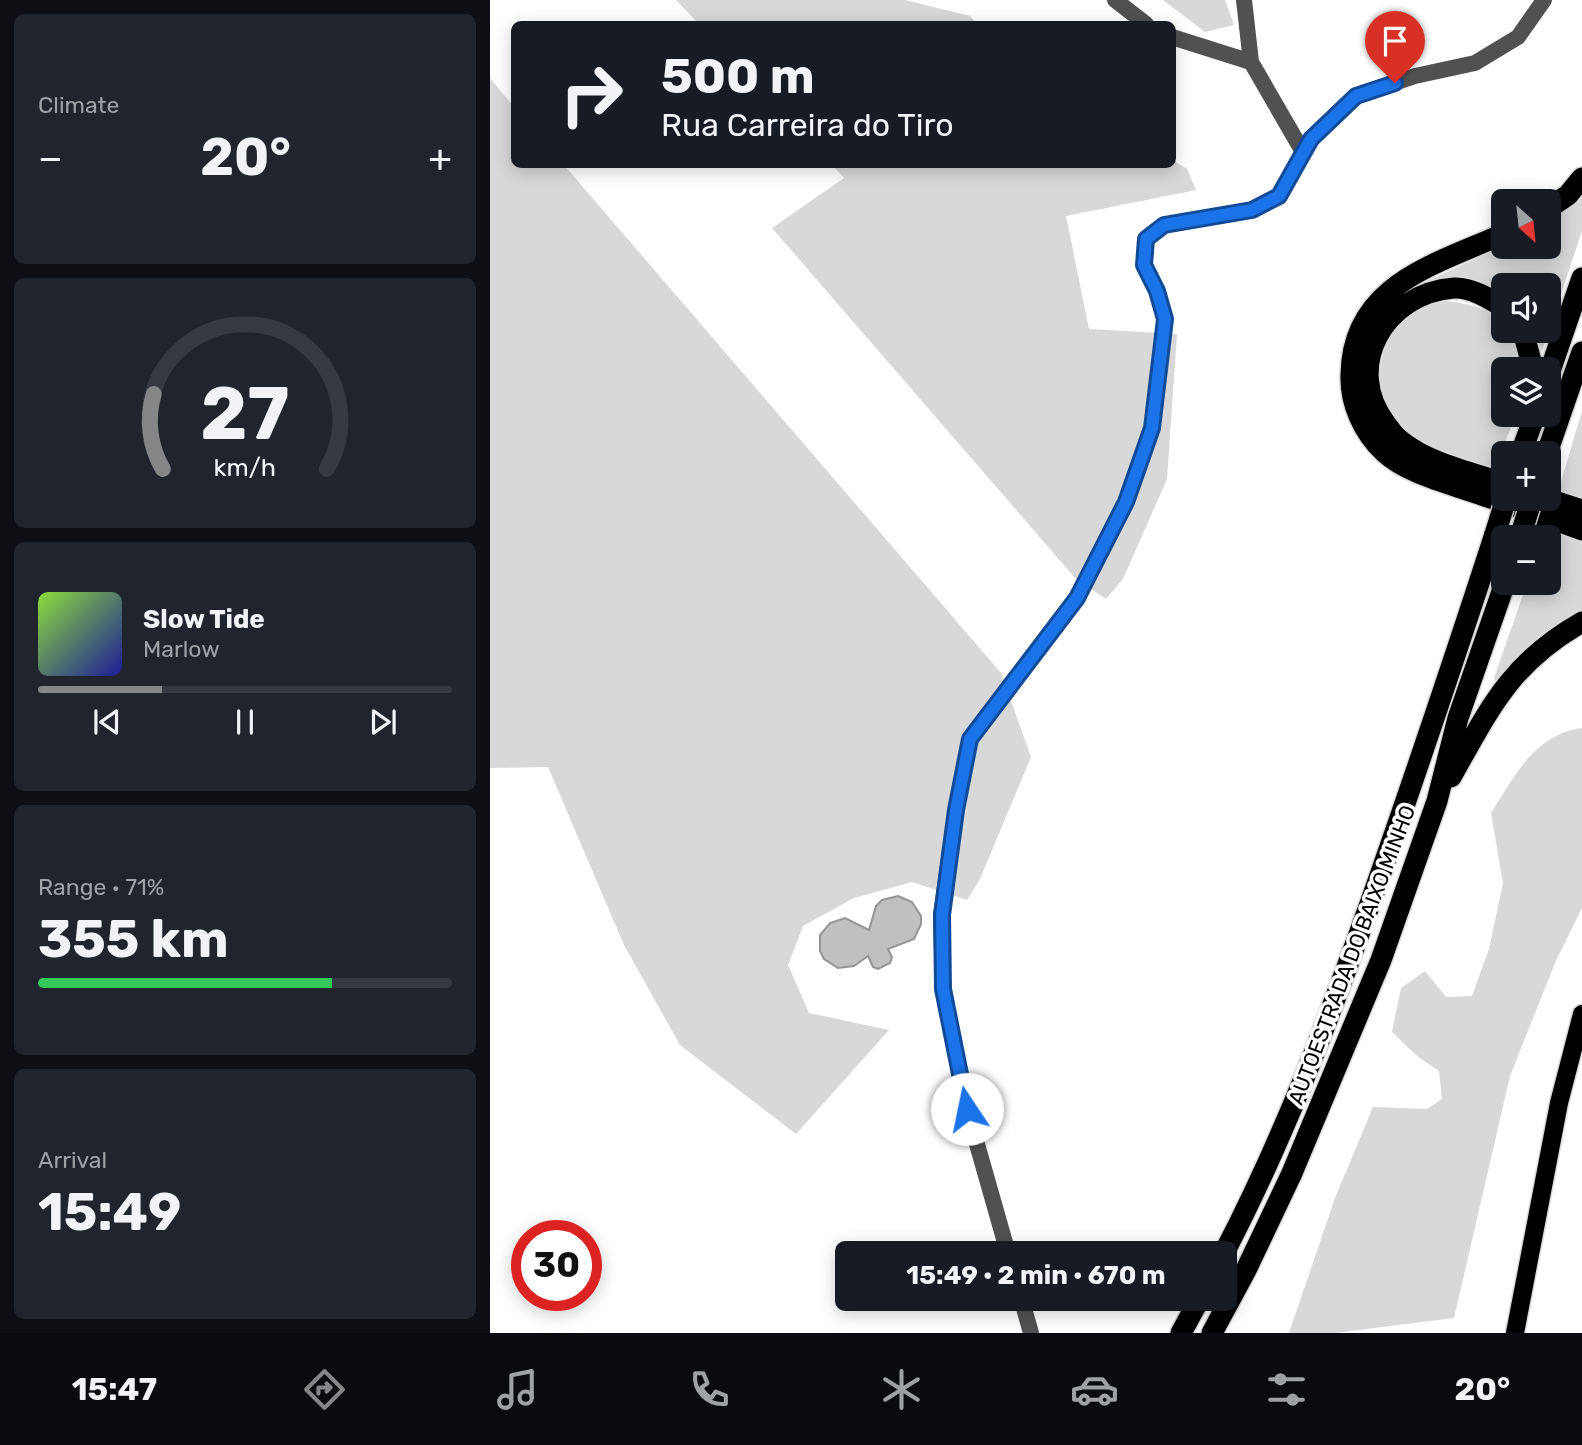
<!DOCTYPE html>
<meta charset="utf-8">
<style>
body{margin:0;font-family:Rubik,sans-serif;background:#20242c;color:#f1f3f6;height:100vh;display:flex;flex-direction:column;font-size:26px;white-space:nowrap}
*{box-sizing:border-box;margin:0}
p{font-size:23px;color:#9ea1a6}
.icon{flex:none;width:38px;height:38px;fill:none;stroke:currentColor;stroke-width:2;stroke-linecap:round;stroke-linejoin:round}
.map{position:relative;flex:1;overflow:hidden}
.drawer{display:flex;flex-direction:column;gap:14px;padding:14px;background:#0d0f14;width:490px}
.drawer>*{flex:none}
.top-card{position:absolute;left:21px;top:21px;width:665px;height:147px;border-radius:10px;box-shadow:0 4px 18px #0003;background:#171b24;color:#f1f3f6;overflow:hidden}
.needle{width:46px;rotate:153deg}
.fabs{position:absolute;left:1001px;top:189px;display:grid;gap:14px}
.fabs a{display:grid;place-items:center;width:70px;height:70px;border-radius:10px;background:#171b24;box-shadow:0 4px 18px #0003;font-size:35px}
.speed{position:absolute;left:21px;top:1220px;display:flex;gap:14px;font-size:35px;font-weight:700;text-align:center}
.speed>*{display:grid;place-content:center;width:91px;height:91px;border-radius:50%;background:#171b24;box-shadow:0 4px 18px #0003;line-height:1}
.speed .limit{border:10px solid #d22;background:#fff;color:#111}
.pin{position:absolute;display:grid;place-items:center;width:60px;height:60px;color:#fff;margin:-72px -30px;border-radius:50% 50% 50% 0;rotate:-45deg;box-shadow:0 0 7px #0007}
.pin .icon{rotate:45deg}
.me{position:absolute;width:77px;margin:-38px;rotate:349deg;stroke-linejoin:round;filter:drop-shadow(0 0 5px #0008)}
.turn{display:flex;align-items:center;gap:24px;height:147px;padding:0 35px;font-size:32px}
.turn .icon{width:91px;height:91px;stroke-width:2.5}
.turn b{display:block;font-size:49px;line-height:60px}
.big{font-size:52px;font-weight:700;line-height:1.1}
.drawer .tile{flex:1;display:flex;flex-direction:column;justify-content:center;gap:10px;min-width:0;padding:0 24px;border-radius:10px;background:#20242c}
.drawer .dial{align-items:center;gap:0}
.dial svg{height:182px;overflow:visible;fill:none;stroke:#363941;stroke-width:7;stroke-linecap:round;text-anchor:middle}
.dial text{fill:#f1f3f6;stroke:none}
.song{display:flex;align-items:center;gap:21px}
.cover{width:84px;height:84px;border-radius:10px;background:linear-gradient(135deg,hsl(90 70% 55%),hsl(240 70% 35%))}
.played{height:7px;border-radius:4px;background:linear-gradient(90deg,#858687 30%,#363941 30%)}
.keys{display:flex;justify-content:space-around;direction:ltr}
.heat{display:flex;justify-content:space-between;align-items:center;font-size:38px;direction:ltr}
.charge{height:10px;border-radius:5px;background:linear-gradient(90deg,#34c759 71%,#363941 0)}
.trip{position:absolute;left:345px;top:1241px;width:402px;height:70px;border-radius:10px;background:#171b24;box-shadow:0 4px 18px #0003;font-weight:700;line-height:70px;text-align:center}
.dock{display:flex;height:112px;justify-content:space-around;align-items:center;background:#090b0e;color:#9ea1a6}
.dock .icon{width:49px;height:49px}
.dock .current{color:#858687}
.dock b{font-size:32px;color:#f1f3f6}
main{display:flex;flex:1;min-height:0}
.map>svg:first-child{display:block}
.green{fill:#d8d8d8}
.building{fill:#c0c0c0;stroke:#959595;stroke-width:2}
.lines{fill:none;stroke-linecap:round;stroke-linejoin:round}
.major-casing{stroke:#dbdbdb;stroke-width:21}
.highway-casing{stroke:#dbdbdb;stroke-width:24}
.minor{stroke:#515151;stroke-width:16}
.major{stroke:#000;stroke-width:18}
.highway{stroke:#000;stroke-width:21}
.highway-bridge-casing{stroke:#dbdbdb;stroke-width:24;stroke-linecap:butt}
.highway-bridge{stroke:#000;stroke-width:21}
.route-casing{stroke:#114b97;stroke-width:18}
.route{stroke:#1a73e8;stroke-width:12}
.labels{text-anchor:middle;stroke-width:7;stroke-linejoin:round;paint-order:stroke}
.street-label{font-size:21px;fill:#000;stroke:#fff}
</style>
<main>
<section class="drawer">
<div class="tile"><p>Climate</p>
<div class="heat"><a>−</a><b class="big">20°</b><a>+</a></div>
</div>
<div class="tile dial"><svg viewBox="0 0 100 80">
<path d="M14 69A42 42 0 1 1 86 69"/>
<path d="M14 69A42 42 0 0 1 10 36" stroke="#858687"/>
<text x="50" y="56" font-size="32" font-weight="700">27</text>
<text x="50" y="72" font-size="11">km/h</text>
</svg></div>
<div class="tile">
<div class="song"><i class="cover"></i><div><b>Slow Tide</b><p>Marlow</p></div></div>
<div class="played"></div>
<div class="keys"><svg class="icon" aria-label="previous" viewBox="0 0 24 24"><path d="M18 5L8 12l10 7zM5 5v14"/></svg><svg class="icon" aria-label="pause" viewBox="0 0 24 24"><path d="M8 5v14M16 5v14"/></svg><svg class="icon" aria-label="next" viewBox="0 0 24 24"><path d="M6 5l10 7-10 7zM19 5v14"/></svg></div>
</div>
<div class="tile"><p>Range · 71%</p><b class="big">355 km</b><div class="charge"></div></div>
<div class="tile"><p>Arrival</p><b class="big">15:49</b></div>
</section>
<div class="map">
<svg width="1092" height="1333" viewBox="0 0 1092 1333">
<rect width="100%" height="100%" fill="#fff"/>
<path class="green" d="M 186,0 L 415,0 L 480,16 L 487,24 L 209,24 Z
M 673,0 L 735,0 L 744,25 L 715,32 Z
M 0,78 L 24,107 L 24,164 L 74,165 L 511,673 L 541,757 L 490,879 L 477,900 L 422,882 L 364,898 L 313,926 L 298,965 L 319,1013 L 399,1030 L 306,1134 L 190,1045 L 134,945 L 58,767 L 0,768 Z
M 683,160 L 697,169 L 706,190 L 576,216 L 599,329 L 687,334 L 677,479 L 633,579 L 616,599 L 586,579 L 282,228 L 354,178 L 342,165 L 682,164 Z
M 1092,194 L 1092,231 L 1052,351 L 1044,331 L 1059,331 L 1059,285 L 1013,285 L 1013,296 L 944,282 L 924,287 L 1013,246 L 1059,247 L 1059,222 Z
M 955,301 C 978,304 996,306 1013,323 L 1013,331 L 1020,331 L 1030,352 L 1034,369 L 1013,369 L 1013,415 L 1026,415 L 1004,470 C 974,457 937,450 912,427 C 875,392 887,331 929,308 C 937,304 947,303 955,301 Z
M 1092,411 L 1092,501 L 1068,492 Z
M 1056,527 L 1092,539 L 1092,611 C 1057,628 1029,652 1005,682 L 1004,678 L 1037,583 L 1059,583 L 1059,537 L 1053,537 Z
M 1092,728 L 1092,908 L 1065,963 L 1020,1076 L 964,1318 L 845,1333 L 799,1333 L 845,1198 L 883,1107 L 937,1109 L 952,1099 L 949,1071 L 927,1056 L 902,1032 L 911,988 L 935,971 L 956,997 L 982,996 L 999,949 L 1013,883 L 1001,813 C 1024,777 1045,734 1092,728 Z"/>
<path class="building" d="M 408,896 L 422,902 L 431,916 L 431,924 L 424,939 L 398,949 L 402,957 L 400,963 L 388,969 L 383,967 L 378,956 L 364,966 L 348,968 L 334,959 L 330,951 L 330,935 L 340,923 L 355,918 L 379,930 L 386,906 L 392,900 Z"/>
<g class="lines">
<defs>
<path id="major" d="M 1025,1333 L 1069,1103 L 1092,1014"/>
<path id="highway" d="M 1059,208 L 1078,195 L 1092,178
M 1013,234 C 944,265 862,285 861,375 C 860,403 873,432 894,452 C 916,473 957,483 986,493 C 1021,505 1057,517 1092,530
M 1013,307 C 1000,299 981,287 964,288 C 895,293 852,366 896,424 C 900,429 904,436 910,440 C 938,463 980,472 1013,483
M 1033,331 L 1043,369
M 1059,374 L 1092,278
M 1031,453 L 1045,415
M 1057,453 L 1092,352
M 1058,499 L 1092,510
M 961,777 C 1000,708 1020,663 1092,622
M 734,1253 C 793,1140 838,1021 881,901 C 924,779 965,657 1005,534
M 691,1333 L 710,1298
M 722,1333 L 756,1270 L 802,1173 L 891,960 L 947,801 L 968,718 L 1015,583"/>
</defs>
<use href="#major" class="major-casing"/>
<use href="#highway" class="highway-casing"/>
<path class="minor" d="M 625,0 L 656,24
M 754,0 L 761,62
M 682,37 L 761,62 L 813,152
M 518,1253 L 477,1109 L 453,989 L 451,915 L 466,810 L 480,739 L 587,598 L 636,502 L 662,428 L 675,319 L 667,291 L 654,265 L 656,239 L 674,225 L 762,210 L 789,196 L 821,139 L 866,96 L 925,76 L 985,63 L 1028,37 L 1054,0
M 531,1298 L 541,1333"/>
<use href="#major" class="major"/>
<use href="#highway" class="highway"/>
<defs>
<path id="highway-bridge" d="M 1005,534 L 1016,499
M 1030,537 L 1042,499"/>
</defs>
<use href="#highway-bridge" class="highway-bridge-casing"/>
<use href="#highway-bridge" class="highway-bridge"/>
</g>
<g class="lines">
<defs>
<path id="route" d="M 477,1109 L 453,989 L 452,915 L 466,810 L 480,739 L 587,598 L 636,502 L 662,428 L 675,319 L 667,291 L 654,265 L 656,239 L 674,225 L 762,210 L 789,196 L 821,139 L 866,96 L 905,83"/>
</defs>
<use href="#route" class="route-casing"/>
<use href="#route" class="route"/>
</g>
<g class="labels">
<g class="street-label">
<text transform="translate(862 955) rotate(-69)" y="7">AUTOESTRADA DO BAIXO MINHO</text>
</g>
</g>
</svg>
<div class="fabs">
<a><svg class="needle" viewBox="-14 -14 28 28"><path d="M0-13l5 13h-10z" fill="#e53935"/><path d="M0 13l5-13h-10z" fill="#9ea1a6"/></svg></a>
<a><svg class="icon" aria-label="sound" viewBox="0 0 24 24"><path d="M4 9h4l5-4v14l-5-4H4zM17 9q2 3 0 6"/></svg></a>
<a><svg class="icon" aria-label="layers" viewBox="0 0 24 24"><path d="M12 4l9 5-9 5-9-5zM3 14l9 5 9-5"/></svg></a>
<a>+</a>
<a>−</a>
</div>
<div class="speed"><div class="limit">30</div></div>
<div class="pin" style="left:905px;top:83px;background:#d93025"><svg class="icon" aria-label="arrive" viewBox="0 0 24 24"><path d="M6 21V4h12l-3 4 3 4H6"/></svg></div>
<svg class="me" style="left:477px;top:1109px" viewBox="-20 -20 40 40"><circle r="19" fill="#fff"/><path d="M0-13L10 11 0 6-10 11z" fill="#1a73e8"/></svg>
<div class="trip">15:49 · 2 min · 670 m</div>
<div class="top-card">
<div class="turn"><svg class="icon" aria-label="right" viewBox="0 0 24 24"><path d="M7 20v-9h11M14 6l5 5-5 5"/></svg><div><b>500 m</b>Rua Carreira do Tiro</div></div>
</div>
</div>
</main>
<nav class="dock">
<b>15:47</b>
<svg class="icon current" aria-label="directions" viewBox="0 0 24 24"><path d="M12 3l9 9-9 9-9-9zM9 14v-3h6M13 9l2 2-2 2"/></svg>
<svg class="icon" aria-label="music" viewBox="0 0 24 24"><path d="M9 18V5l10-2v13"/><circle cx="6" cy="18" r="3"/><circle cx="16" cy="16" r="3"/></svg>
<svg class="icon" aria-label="phone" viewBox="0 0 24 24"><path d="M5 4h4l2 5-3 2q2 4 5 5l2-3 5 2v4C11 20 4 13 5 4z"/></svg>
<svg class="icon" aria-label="climate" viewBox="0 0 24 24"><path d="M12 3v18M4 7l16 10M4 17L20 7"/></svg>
<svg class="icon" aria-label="car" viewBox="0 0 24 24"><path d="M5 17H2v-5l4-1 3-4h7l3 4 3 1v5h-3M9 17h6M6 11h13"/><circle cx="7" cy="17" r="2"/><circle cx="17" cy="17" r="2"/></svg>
<svg class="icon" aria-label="filters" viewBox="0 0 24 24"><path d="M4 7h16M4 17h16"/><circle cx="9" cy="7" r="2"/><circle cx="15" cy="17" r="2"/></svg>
<b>20°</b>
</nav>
